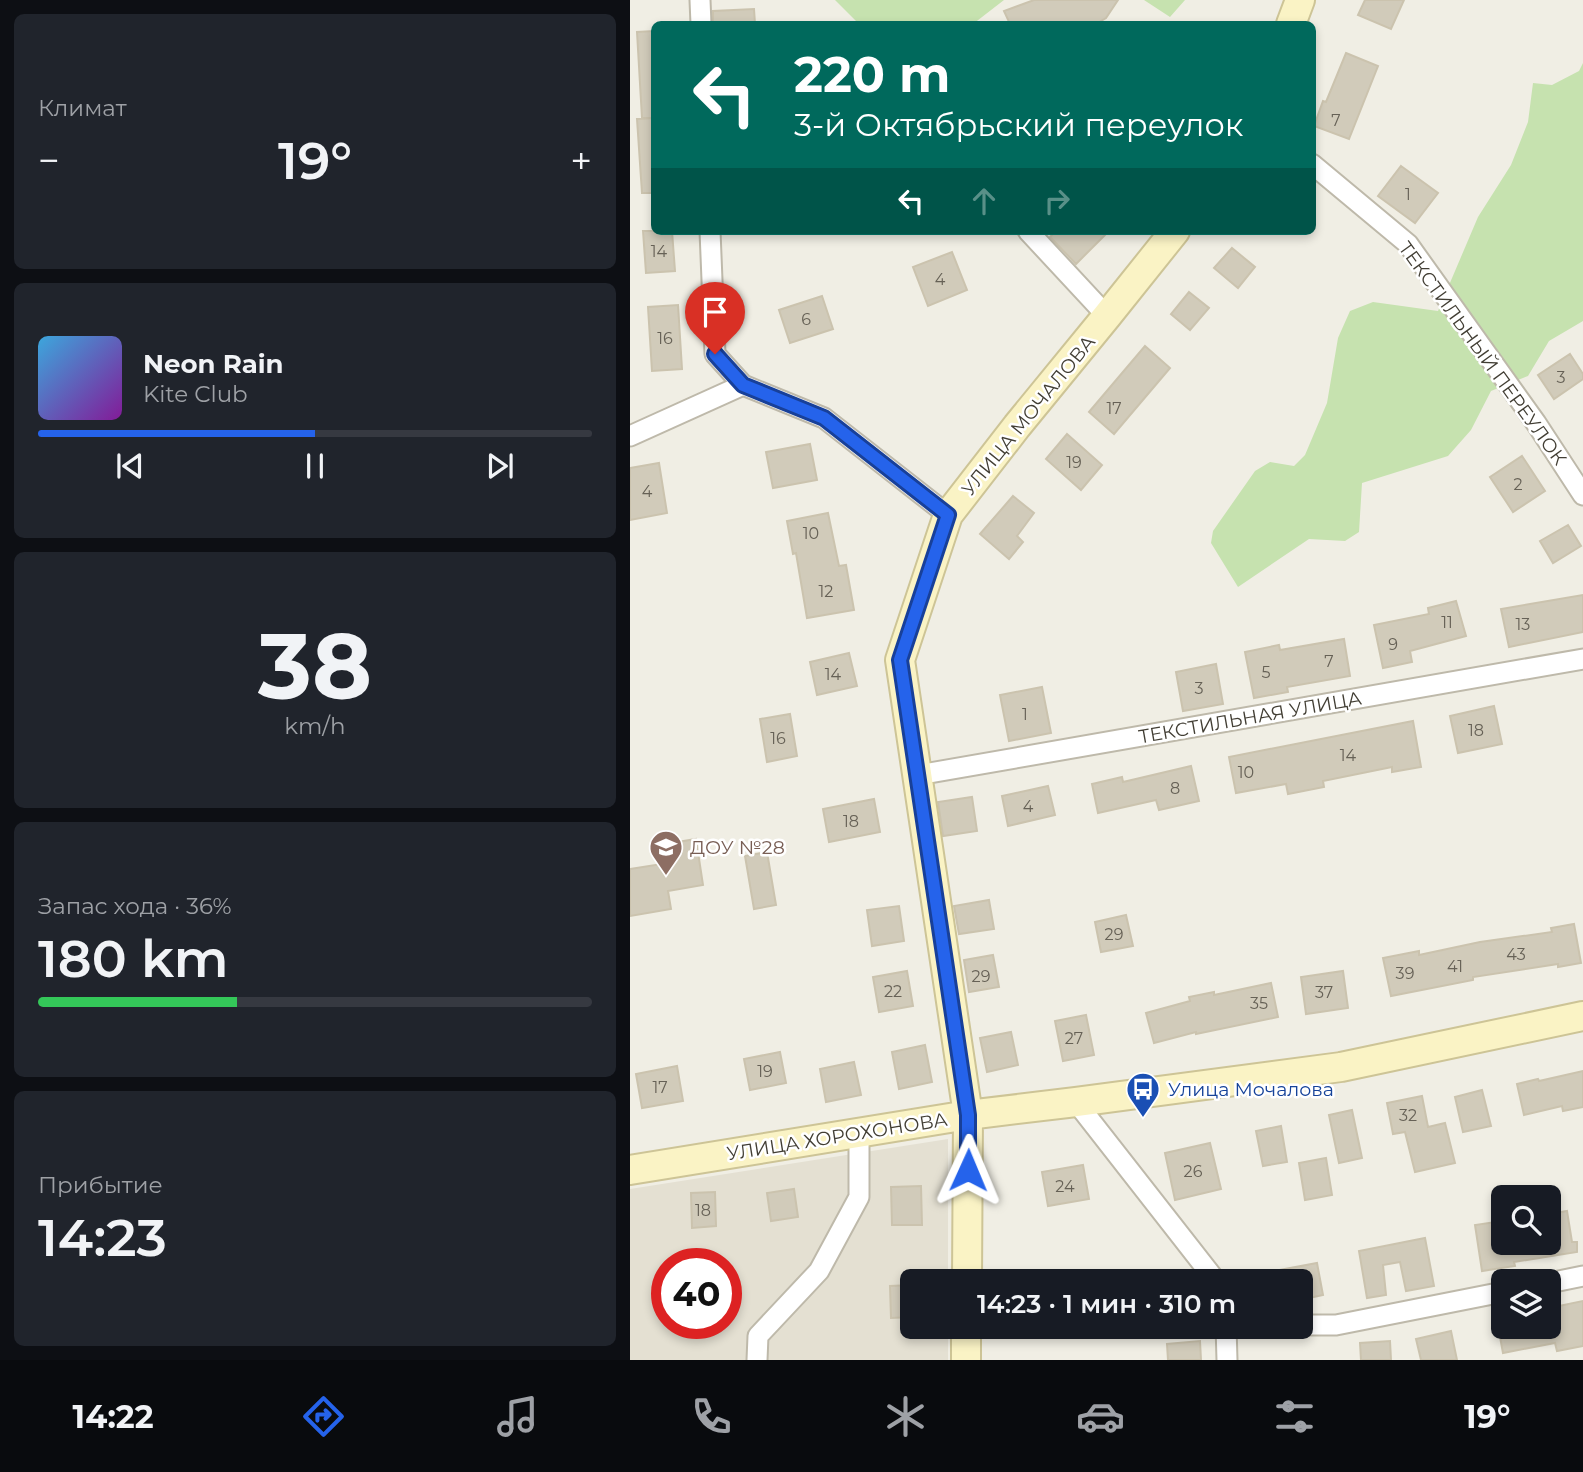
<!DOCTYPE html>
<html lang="ru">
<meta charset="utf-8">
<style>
body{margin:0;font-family:Montserrat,sans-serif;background:#20242c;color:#f1f3f6;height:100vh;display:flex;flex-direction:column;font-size:26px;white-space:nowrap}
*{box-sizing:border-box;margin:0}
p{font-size:23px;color:#9ea1a6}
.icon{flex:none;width:38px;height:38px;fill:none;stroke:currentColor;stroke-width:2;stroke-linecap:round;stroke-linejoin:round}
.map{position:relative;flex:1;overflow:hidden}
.side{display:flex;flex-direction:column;gap:14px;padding:14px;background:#0d0f14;width:630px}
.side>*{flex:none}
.banner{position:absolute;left:21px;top:21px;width:665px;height:214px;border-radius:10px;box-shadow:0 4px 10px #0003;background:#00695c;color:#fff;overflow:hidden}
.tools{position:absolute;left:861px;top:1185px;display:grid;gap:14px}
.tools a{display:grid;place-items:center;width:70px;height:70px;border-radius:10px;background:#171b24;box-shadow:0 4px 10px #0003;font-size:35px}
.speed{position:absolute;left:21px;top:1248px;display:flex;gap:14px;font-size:35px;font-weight:700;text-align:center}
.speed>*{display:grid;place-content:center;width:91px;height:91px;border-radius:50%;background:#171b24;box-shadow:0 4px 10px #0003;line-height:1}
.speed .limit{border:10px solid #d22;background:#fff;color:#111}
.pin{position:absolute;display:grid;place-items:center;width:60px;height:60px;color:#fff;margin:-72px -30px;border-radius:50% 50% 50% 0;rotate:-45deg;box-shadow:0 0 7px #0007}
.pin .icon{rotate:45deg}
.me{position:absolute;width:77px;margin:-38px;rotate:1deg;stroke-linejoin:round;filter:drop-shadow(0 0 5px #0008)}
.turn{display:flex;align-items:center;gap:24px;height:147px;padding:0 28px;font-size:32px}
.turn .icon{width:91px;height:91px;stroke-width:2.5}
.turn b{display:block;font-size:49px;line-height:60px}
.lanes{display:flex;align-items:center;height:66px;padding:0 28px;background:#0003;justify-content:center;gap:35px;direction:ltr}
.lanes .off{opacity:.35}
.big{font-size:52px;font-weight:600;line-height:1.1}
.side .widget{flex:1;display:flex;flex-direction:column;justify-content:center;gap:10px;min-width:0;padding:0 24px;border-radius:10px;background:#20242c}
.side .dial{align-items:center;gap:0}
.dial b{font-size:91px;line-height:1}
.song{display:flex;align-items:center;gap:21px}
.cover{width:84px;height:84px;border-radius:10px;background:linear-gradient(135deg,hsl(200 70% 55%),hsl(290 70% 35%))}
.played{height:7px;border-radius:4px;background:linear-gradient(90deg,#2563eb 50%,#363941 50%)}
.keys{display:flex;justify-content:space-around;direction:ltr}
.heat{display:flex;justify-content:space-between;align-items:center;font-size:38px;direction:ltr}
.charge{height:10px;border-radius:5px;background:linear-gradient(90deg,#34c759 36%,#363941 0)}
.trip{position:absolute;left:270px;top:1269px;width:413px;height:70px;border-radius:10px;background:#171b24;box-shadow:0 4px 10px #0003;font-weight:600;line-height:70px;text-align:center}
.menu{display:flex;height:112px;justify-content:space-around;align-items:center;background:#090b0e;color:#9ea1a6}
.menu .icon{width:49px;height:49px}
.menu .current{color:#2563eb}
.menu b{font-size:32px;color:#f1f3f6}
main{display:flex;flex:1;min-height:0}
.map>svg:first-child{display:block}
.residential{fill:#e4e0d2;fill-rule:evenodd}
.green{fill:#c6e2af}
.building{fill:#d1cbba;stroke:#cbc3ae;stroke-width:2}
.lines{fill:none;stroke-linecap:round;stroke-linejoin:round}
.street-casing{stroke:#beb9aa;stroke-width:23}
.secondary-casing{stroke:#cdc496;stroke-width:32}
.street{stroke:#fff;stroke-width:19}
.secondary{stroke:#faf3c5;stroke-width:28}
.route-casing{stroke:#184099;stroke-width:18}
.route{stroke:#2563eb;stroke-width:12}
.labels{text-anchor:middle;stroke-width:5;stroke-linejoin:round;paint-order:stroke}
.number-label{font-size:16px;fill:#666156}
.street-label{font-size:19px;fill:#423e34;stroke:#fff}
.education-label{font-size:19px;fill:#785e54;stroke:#fff;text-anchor:start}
.transit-label{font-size:19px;fill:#164399;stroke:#fff;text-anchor:start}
</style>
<main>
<section class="side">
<div class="widget"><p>Климат</p>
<div class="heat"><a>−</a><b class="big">19°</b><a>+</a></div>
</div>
<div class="widget">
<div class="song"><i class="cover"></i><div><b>Neon Rain</b><p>Kite Club</p></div></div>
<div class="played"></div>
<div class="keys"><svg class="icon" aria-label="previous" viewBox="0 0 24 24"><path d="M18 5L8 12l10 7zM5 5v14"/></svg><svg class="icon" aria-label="pause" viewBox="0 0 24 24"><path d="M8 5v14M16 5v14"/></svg><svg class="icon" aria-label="next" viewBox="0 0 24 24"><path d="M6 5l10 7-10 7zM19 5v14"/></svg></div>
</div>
<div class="widget dial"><b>38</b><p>km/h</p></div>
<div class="widget"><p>Запас хода · 36%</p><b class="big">180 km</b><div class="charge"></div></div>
<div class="widget"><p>Прибытие</p><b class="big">14:23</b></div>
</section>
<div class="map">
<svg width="953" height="1360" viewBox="0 0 953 1360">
<rect width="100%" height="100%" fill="#f0eee4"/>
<path class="residential" d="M 318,1139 L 318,1281 L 282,1281 L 282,1326 L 318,1327 L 318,1360 L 0,1360 L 0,1189 ZM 37,1264 L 96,1264 L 96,1323 L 37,1323 Z"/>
<path class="green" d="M 205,0 L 374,0 L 343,24 L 229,24 Z
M 514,0 L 555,0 L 540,17 Z
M 953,63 L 953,321 L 919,341 L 898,376 L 861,391 L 841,430 L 818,456 L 732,483 L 729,532 L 715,541 L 679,539 L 608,587 L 581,543 L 583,531 L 625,471 L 640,462 L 664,466 L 675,455 L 697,403 L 708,338 L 720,311 L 743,302 L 808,311 L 848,217 L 881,165 L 898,122 L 903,83 L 922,85 L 949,71 Z"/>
<path class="building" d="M 404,0 L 488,0 L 476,18 L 466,24 L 380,24 L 374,11 Z
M 735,0 L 774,0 L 761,29 L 728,15 Z
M 124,9 L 125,24 L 83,24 L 83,11 Z
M 24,31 L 24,118 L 12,118 L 7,32 Z
M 716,53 L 748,66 L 719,139 L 684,126 L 693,101 L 696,102 Z
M 24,118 L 24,193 L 12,193 L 7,119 Z
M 771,166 L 808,193 L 785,223 L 748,196 Z
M 13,231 L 42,231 L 45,271 L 16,273 Z
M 426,231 L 479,231 L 446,264 L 420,237 Z
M 602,248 L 625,267 L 608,288 L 584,268 Z
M 322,252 L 337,290 L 298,306 L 283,267 Z
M 559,292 L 579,308 L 560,330 L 541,314 Z
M 192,296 L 203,329 L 160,343 L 149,310 Z
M 48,305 L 52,369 L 22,371 L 18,307 Z
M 515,346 L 540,368 L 484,434 L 459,412 Z
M 940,354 L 953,374 L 953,379 L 924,399 L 908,375 Z
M 437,434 L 472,465 L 451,490 L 416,459 Z
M 180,444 L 187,480 L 143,488 L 136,452 Z
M 892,456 L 915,491 L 883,512 L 860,477 Z
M 29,463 L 37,513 L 0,520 L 0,468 Z
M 383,496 L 404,513 L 387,536 L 393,542 L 379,559 L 350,534 Z
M 198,513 L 209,566 L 216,565 L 224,610 L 177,618 L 166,553 L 163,554 L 157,521 Z
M 938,525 L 951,546 L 923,563 L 910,541 Z
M 953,595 L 953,632 L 879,647 L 871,609 Z
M 826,601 L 836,636 L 780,651 L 782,662 L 753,668 L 744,625 L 799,614 L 798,608 Z
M 714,639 L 720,676 L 657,687 L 658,692 L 624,698 L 615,652 L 649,645 L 650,650 Z
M 219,653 L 227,686 L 187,695 L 180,662 Z
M 586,664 L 593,704 L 553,711 L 546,672 Z
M 412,687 L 421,733 L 379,741 L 370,695 Z
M 864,706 L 872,744 L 828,753 L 820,716 Z
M 160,714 L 167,756 L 137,762 L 130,719 Z
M 783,721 L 791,767 L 762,772 L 762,767 L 693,781 L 694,787 L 658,794 L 656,784 L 606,793 L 599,757 Z
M 561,766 L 569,801 L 529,810 L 526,800 L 468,813 L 462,784 L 492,777 L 493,782 Z
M 418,786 L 425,815 L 378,826 L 372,796 Z
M 342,797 L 347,831 L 313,836 L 308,802 Z
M 244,799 L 250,832 L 199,842 L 193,809 Z
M 66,839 L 73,885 L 38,891 L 41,909 L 0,916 L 0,869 L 32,864 L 29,845 Z
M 137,852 L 146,905 L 124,909 L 115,856 Z
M 359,900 L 364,929 L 329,934 L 324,906 Z
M 269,906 L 274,941 L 242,946 L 237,910 Z
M 496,915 L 503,946 L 471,952 L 465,922 Z
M 944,924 L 951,963 L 928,967 L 928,964 L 843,977 L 843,980 L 761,996 L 753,958 L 789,951 L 789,955 L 850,942 L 922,932 L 921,928 Z
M 363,955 L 369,987 L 339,992 L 334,960 Z
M 277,971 L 283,1006 L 249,1012 L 243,977 Z
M 713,971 L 718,1008 L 676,1014 L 671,977 Z
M 641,983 L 648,1017 L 566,1034 L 566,1032 L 524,1043 L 516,1013 L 560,1001 L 559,997 L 584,992 L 584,995 Z
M 456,1015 L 464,1055 L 433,1061 L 425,1021 Z
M 381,1032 L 388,1065 L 357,1072 L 350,1038 Z
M 295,1045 L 302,1082 L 269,1089 L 262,1052 Z
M 150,1052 L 156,1083 L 120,1090 L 114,1059 Z
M 224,1062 L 231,1095 L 196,1102 L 190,1069 Z
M 47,1066 L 53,1101 L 12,1108 L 6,1074 Z
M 953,1071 L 953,1107 L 933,1111 L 932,1106 L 894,1115 L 887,1084 L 908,1079 L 909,1081 Z
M 852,1090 L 861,1126 L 833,1132 L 825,1097 Z
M 792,1096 L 798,1127 L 815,1123 L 825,1163 L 785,1172 L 775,1132 L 763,1134 L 757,1103 Z
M 722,1110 L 732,1158 L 709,1163 L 699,1115 Z
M 651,1126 L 657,1162 L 633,1166 L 626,1131 Z
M 580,1143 L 591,1189 L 545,1200 L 535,1153 Z
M 696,1158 L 702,1195 L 675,1200 L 669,1163 Z
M 453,1165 L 459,1199 L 418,1206 L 412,1172 Z
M 291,1186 L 292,1225 L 262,1225 L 261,1187 Z
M 164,1189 L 168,1217 L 141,1221 L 137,1193 Z
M 85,1192 L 86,1226 L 62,1228 L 61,1193 Z
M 937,1211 L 942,1242 L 947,1242 L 947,1252 L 884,1262 L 885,1266 L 852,1271 L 845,1225 L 873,1221 L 873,1242 L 919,1242 L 919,1214 Z
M 795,1238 L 804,1286 L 776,1291 L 770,1262 L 753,1265 L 756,1295 L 737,1298 L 729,1251 Z
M 687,1263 L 693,1295 L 670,1300 L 670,1281 L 634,1281 L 634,1273 Z
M 282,1285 L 282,1317 L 261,1318 L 260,1286 Z
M 953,1301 L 953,1346 L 927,1351 L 925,1343 L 873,1353 L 868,1326 L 919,1326 L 919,1308 Z
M 821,1331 L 827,1360 L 791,1360 L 786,1339 Z
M 570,1341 L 571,1360 L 538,1360 L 537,1344 Z
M 760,1341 L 761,1360 L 731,1360 L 730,1343 Z"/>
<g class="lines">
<defs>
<path id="street" d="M 70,0 L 71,24
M 682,164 L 778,244 L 906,423 L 953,495
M 80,231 L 85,354 L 113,385
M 398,231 L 477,316
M 0,436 L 113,385 L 194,418 L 318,515
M 288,775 L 953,659
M 446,1102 L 586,1281
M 919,1283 L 953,1276
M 670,1325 L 706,1325 L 873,1292
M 596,1326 L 597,1360
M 127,1360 L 128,1336 L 189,1271 L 229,1197 L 229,1132"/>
<path id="secondary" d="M 661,24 L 670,0
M 0,1170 L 338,1115 L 446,1102 L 711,1067 L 953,1016
M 337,1281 L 338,1115 L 270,660 L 318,515 L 387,426 L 477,316 L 545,231
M 336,1360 L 336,1326"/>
</defs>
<use href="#street" class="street-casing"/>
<use href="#secondary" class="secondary-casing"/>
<use href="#street" class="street"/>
<use href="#secondary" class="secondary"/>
</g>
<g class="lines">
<defs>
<path id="route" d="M 85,354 L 113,385 L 194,418 L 318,515 L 270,660 L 338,1115 L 338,1170"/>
</defs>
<use href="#route" class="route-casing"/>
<use href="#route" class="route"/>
</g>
<defs>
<symbol id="school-pin" viewBox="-11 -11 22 30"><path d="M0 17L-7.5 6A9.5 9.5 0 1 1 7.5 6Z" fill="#8d6e63" stroke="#fff"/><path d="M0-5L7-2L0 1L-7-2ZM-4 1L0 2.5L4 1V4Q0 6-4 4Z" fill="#fff"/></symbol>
<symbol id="bus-pin" viewBox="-11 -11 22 30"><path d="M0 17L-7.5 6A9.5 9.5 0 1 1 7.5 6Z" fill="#1a4fb4" stroke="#fff"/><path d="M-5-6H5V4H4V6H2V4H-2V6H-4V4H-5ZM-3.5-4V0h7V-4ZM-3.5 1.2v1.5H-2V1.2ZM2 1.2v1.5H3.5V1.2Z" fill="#fff"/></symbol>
</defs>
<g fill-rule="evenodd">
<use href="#school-pin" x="17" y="828" width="38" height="52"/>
<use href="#bus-pin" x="494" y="1070" width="38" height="52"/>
</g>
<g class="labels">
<g class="number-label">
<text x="706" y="126">7</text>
<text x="778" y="200">1</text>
<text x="29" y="257">14</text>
<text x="310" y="285">4</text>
<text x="176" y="325">6</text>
<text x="35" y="344">16</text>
<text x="931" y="383">3</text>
<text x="484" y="414">17</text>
<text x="444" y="468">19</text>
<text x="888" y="490">2</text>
<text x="17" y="497">4</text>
<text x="181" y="539">10</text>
<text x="196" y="597">12</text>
<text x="817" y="628">11</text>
<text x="893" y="630">13</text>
<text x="763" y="650">9</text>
<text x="699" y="667">7</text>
<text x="636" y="678">5</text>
<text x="203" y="680">14</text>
<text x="569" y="694">3</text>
<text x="395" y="720">1</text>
<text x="846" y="736">18</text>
<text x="148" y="744">16</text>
<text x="718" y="761">14</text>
<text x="616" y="778">10</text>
<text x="545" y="794">8</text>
<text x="398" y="812">4</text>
<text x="221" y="827">18</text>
<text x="484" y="940">29</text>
<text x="886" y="960">43</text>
<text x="825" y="972">41</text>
<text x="775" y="979">39</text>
<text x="351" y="982">29</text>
<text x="263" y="997">22</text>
<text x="694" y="998">37</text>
<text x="629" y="1009">35</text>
<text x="444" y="1044">27</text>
<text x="135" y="1077">19</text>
<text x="30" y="1093">17</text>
<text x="778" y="1121">32</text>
<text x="563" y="1177">26</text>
<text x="435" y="1192">24</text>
<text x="73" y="1216">18</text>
</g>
<g class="street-label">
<text transform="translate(853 353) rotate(54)" y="7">ТЕКСТИЛЬНЫЙ ПЕРЕУЛОК</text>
<text transform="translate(398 415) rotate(-51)" y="7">УЛИЦА МОЧАЛОВА</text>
<text transform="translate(620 717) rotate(-10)" y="7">ТЕКСТИЛЬНАЯ УЛИЦА</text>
<text transform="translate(207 1136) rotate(-9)" y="7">УЛИЦА ХОРОХОНОВА</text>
</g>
<g class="education-label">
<text x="60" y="854">ДОУ №28</text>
</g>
<g class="transit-label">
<text x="538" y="1096">Улица Мочалова</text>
</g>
</g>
</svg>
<div class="tools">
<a><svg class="icon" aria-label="search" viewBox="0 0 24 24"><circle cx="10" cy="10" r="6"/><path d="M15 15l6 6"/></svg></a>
<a><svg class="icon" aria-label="layers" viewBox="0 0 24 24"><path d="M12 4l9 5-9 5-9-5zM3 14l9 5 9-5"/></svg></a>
</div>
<div class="speed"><div class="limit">40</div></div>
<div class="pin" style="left:85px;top:354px;background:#d93025"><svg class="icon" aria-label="arrive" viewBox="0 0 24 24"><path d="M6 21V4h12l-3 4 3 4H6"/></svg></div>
<svg class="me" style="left:338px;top:1170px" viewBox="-20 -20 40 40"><path d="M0-17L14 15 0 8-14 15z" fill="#2563eb" stroke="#fff" stroke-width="4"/></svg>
<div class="trip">14:23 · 1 мин · 310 m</div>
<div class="banner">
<div class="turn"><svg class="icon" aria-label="left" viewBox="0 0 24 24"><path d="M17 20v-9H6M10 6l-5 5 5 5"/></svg><div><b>220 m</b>3-й Октябрьский переулок</div></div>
<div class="lanes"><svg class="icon" aria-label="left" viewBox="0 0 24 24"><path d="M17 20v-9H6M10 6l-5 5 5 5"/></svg><svg class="icon off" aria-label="ahead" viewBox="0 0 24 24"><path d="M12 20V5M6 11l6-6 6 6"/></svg><svg class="icon off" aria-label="right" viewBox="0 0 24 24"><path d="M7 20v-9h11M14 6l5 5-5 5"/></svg></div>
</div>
</div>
</main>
<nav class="menu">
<b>14:22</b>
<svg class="icon current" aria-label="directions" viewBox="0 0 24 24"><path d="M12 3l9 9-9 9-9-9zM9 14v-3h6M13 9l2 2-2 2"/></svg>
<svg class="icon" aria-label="music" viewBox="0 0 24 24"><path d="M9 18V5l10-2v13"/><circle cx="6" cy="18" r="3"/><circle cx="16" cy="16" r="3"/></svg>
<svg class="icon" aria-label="phone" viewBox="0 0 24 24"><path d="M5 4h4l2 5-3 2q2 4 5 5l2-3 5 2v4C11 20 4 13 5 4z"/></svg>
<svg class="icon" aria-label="climate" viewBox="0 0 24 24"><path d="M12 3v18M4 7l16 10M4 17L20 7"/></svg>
<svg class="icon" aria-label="car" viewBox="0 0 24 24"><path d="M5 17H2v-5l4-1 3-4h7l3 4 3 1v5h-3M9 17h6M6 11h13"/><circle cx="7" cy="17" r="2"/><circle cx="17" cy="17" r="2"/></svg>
<svg class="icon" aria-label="filters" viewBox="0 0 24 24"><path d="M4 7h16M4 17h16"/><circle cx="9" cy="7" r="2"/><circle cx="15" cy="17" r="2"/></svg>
<b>19°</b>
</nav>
